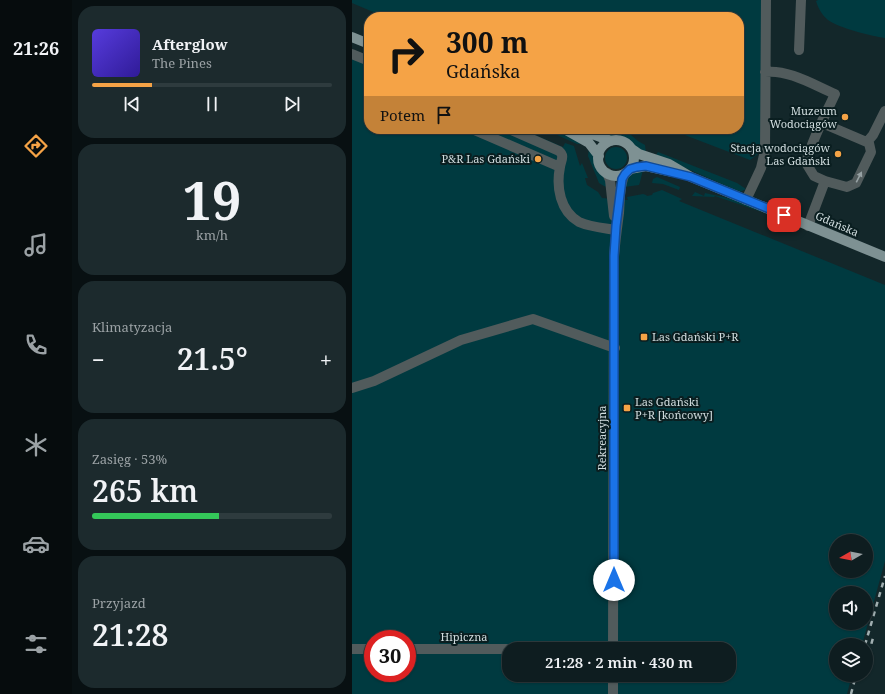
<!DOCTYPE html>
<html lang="pl">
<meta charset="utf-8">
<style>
body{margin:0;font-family:"Noto Serif",serif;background:#1c2a2d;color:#f1f3f6;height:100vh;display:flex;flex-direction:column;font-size:15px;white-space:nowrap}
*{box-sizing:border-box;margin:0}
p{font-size:13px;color:#9ba2a5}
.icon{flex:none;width:22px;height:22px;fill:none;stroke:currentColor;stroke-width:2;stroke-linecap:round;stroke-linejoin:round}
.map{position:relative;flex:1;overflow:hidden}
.side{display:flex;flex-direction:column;gap:6px;padding:6px;background:#081012;width:280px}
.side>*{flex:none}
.hud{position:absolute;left:12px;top:12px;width:380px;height:122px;border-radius:16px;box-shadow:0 1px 3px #0004,0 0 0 1px #2e3b3e;background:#f5a346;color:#111;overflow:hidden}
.needle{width:26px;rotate:261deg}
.tools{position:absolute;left:477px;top:534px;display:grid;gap:8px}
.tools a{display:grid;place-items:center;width:44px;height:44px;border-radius:50%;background:#0e1d20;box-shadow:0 1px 3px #0004,0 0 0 1px #2e3b3e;font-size:20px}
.speed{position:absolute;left:12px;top:630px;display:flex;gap:8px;font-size:20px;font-weight:700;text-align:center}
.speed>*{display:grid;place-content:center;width:52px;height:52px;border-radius:50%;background:#0e1d20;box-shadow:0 1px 3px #0004,0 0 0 1px #2e3b3e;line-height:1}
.speed .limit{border:6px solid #d22;background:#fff;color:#111}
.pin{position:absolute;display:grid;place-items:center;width:34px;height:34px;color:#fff;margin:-17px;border-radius:8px;box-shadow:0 2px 6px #0006}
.me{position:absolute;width:44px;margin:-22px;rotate:0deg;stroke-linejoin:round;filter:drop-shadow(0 0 3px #0008)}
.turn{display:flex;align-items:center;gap:14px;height:84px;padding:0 16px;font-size:18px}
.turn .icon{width:52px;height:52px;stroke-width:2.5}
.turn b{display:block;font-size:28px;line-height:34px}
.then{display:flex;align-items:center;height:38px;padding:0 16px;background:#0003;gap:8px;font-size:15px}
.big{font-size:30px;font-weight:600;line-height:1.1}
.side .tile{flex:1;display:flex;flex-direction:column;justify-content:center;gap:6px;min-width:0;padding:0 14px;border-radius:16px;background:#1c2a2d}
.side .dial{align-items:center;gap:0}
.dial b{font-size:52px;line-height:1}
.song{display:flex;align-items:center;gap:12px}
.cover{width:48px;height:48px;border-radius:6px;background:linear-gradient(135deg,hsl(250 70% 55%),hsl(250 70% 35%))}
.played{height:4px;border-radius:2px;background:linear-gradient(90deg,#f5a346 25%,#2e3b3e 25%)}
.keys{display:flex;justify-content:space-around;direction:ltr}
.heat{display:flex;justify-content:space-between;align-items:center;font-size:22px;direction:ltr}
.charge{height:6px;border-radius:3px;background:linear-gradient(90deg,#34c759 53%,#2e3b3e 0)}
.trip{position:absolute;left:150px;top:642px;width:234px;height:40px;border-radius:16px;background:#0e1d20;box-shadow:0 1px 3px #0004,0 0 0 1px #2e3b3e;font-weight:600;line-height:40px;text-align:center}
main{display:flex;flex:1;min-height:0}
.tab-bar{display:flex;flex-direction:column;width:72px;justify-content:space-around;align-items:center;background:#060c0d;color:#9ba2a5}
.tab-bar .icon{width:28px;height:28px}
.tab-bar .active{color:#f5a346}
.tab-bar b{font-size:18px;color:#f1f3f6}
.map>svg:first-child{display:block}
.green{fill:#003a40;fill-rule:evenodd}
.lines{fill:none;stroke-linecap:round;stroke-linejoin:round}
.minor{stroke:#515b5c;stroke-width:10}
.major{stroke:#7e9193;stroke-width:10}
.rail{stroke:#a1afb1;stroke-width:2.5;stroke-dasharray:5 5;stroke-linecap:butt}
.oneway{fill:#97a2a4}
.route-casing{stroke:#114b97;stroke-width:10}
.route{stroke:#1a73e8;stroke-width:7}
.poi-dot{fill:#f5a346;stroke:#0a1e20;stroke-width:1.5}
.labels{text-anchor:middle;stroke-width:4;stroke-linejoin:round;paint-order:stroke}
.poi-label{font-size:11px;fill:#d1dddf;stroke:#0a1e20;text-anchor:end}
.street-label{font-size:11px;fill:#d1dddf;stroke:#0a1e20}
</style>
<main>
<nav class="tab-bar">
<b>21:26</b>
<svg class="icon active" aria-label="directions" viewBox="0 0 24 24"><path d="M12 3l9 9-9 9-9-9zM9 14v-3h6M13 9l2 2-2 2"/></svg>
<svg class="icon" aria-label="music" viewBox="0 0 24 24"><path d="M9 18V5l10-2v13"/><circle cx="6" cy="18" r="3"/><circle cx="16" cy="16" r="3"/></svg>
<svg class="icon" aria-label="phone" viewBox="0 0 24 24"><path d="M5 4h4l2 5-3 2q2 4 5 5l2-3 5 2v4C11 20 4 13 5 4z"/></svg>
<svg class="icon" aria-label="climate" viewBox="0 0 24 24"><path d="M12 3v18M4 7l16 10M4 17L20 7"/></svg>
<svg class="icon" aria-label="car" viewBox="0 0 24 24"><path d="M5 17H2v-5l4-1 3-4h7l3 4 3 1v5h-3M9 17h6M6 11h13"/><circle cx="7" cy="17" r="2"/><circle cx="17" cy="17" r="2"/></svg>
<svg class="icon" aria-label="filters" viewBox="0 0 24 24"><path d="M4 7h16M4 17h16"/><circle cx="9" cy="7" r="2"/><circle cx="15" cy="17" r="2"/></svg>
</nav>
<section class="side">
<div class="tile">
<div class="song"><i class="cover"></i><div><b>Afterglow</b><p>The Pines</p></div></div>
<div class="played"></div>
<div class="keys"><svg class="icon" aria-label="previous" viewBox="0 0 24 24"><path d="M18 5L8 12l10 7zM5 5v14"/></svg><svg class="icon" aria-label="pause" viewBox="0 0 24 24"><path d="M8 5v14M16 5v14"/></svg><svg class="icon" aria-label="next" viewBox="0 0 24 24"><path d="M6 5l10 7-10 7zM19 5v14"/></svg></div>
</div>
<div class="tile dial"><b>19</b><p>km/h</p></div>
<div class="tile"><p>Klimatyzacja</p>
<div class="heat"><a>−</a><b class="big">21.5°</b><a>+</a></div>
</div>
<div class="tile"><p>Zasięg · 53%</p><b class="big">265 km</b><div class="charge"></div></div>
<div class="tile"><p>Przyjazd</p><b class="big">21:28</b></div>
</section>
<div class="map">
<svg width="533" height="694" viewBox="0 0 533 694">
<rect width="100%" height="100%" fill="#13272a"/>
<path class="green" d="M 0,0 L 411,0 L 410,137 L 406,154 L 398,160 L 317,129 L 387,129 L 387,17 L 33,17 L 0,3 Z
M 466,0 L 533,0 L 533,38 C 519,36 487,28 476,20 C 470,15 466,8 464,1 Z
M 0,56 L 17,63 L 17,129 L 169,129 L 211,147 L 213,143 L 222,146 L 228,166 L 230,163 L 236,178 L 233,178 L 235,185 L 246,192 L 250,198 L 271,200 L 276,200 L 275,197 L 291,194 L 294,195 L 295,196 L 300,195 L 301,193 L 310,190 L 330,199 L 327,201 L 533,285 L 533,561 L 510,645 L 484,645 L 484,675 L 500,675 L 495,694 L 0,694 ZM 484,541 L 514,541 L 514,571 L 484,571 ZM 484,593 L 514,593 L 514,623 L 484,623 ZM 21,639 L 55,639 L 55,673 L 21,673 ZM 157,649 L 377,649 L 377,675 L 157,675 Z
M 247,129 L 272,129 L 286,141 L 293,145 L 294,153 L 285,149 L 274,139 L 266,136 L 258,136 L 246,133 Z
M 194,130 L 211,133 L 230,142 L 228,144 L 225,144 Z
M253 158a11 11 0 1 1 22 0a11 11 0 1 1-22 0Z
M 237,148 L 242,157 L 244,167 L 252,177 L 255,187 L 252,186 L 247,183 L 236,156 Z
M 306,152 L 385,183 L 394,189 L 388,192 L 304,155 Z
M 291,170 L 288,182 L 287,185 L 272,187 C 276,176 280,173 291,170 Z
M 305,177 L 328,187 L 327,190 L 311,184 L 300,183 L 301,179 Z
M 343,192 L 352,196 L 353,193 L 380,199 L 419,215 L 363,196 L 362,197 L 340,196 Z"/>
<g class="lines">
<path class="minor" d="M 447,50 L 449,0
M 0,54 L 17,61
M 413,72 C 436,69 462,85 483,94 C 473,116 460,139 454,163 L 462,176 L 473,181 L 495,187 L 504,183 L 519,152 L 517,143 L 470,123
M 120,129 L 208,167
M 157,129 L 207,151 C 213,156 209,160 208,167 C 204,187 208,211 227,222 C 238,227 252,228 264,230
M 515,142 L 521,135 L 533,111
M 255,173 L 258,180 L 262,216
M 394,200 L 409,168 L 413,151 L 414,0
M 456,226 L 473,181
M 0,388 L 22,381 L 109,340 L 181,319 L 263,348
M 0,649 L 21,649
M 55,649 L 168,649
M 261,649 L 262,257 C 263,242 265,228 267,213 C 268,200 267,186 273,173
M 261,675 L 261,694"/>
<path class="major" d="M 0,37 L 17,44
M 212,129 L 237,143 L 247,156
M 227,129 L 259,141
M246 158a18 18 0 1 1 36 0a18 18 0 1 1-36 0Z
M 280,149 L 287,154 L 317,164 L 339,177 L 533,257
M 278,169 L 294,166 L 321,172"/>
<path class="rail" d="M 513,645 L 533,576
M 514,663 L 521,638
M 499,694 L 504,675"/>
</g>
<defs><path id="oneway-solid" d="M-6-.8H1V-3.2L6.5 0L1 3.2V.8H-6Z"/></defs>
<use class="oneway" href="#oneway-solid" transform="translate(507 177) rotate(-63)"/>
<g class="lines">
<defs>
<path id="route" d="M 262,580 L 262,256 L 264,226 L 270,179 L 273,174 L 278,169 L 285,167 L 294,166 L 339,177 L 432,215"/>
</defs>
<use href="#route" class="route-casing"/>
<use href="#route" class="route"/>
</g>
<g class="poi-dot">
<circle cx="493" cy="117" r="4"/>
<circle cx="486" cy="154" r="4"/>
<circle cx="186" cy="159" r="4"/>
<rect x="288" y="333" width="8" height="8" rx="2"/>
<rect x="271" y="404" width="8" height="8" rx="2"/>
</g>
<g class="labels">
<g class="poi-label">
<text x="485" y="115">Muzeum<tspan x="485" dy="13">Wodociągów</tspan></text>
<text x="478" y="152">Stacja wodociągów<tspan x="478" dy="13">Las Gdański</tspan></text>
<text x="178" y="163">P&amp;R Las Gdański</text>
<text x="300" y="341" text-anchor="start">Las Gdański P+R</text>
<text x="283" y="406" text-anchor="start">Las Gdański<tspan x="283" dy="13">P+R [końcowy]</tspan></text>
</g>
<g class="street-label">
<text transform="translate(485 224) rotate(23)" y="4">Gdańska</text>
<text transform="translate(250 438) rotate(-90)" y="4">Rekreacyjna</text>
<text x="112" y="641">Hipiczna</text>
</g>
</g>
</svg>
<div class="tools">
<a><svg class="needle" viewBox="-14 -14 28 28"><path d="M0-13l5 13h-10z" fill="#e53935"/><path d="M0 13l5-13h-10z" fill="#9ba2a5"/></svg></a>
<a><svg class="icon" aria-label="sound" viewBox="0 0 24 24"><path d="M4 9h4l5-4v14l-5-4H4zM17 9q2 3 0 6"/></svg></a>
<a><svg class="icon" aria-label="layers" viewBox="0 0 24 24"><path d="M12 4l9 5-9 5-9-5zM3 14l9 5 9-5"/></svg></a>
</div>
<div class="speed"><div class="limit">30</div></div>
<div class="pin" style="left:432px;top:215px;background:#d93025"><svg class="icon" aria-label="arrive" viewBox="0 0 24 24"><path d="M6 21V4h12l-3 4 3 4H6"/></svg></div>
<svg class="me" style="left:262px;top:580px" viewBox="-20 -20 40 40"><circle r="19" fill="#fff"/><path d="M0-13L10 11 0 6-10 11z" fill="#1a73e8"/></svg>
<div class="trip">21:28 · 2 min · 430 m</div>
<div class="hud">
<div class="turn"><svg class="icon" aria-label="right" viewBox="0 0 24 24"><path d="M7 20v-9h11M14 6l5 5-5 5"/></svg><div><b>300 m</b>Gdańska</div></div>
<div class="then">Potem<svg class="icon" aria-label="arrive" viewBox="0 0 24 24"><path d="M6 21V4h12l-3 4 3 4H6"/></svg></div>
</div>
</div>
</main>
